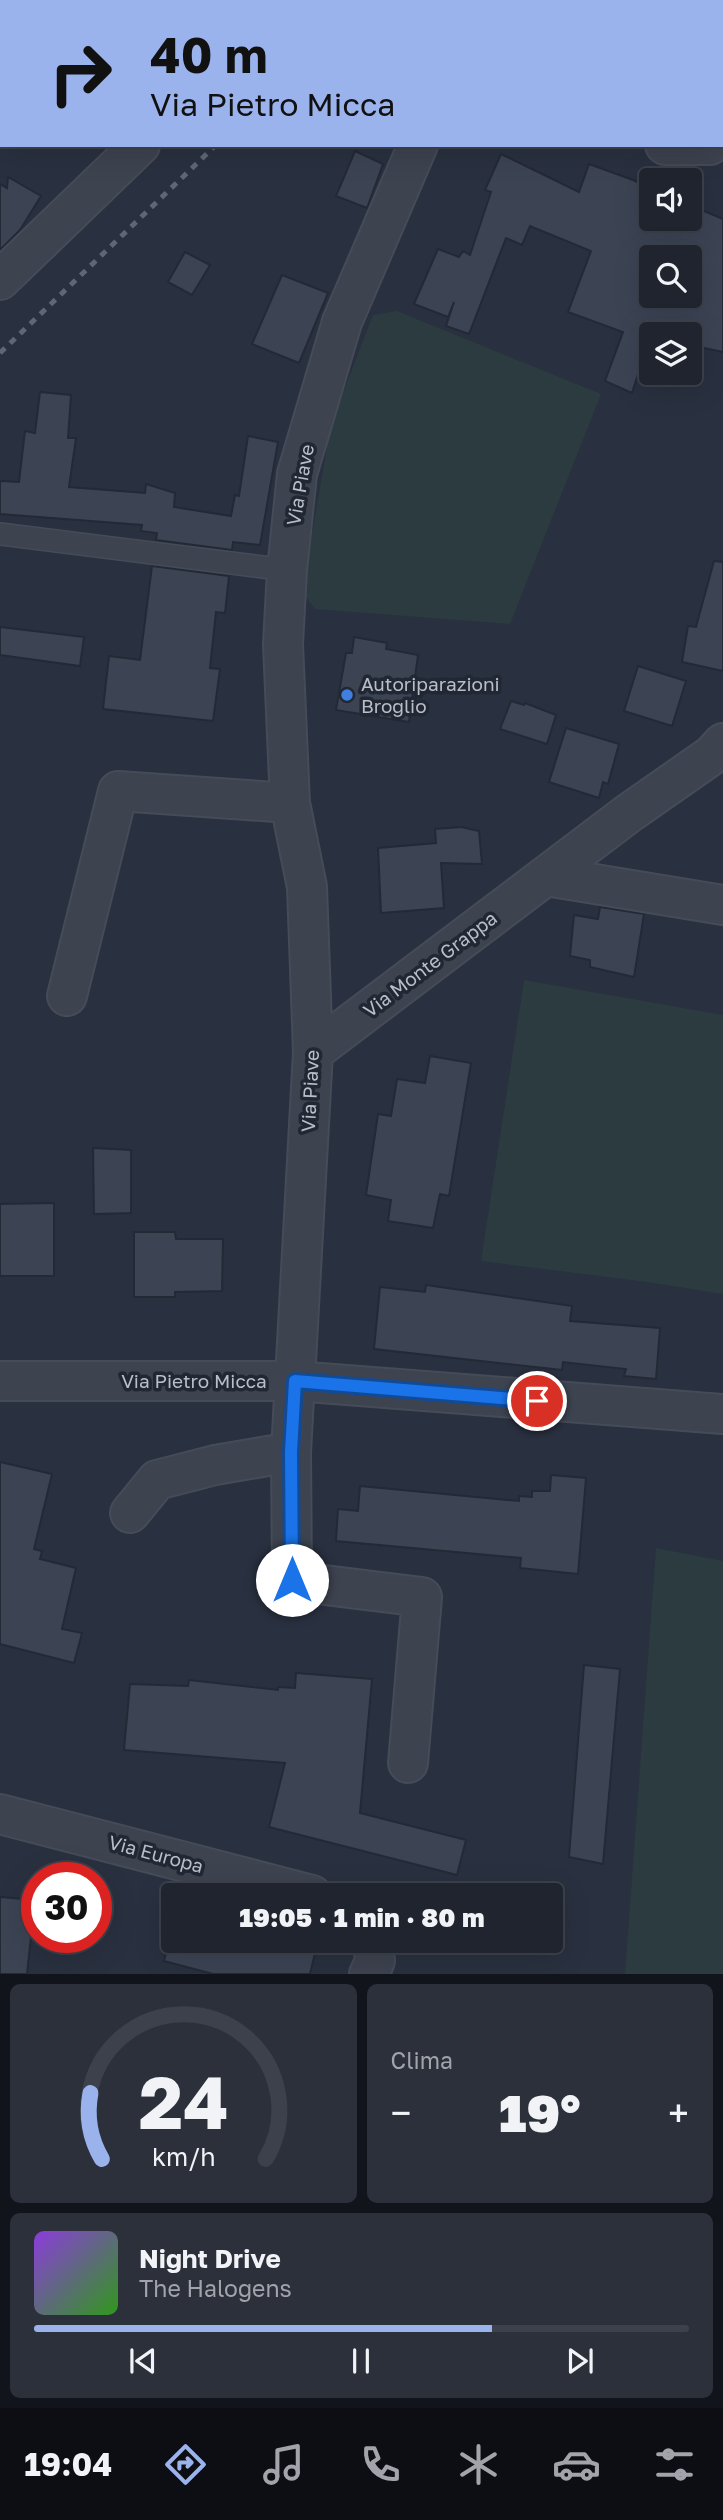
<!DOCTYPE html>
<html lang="it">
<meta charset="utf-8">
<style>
body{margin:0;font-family:"Golos Text",sans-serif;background:#2c303b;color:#f1f3f6;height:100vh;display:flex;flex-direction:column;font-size:26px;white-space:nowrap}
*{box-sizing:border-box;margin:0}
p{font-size:23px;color:#a1a4aa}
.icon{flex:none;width:38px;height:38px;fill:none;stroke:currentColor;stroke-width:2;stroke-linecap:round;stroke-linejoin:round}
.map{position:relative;height:1974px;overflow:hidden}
.drawer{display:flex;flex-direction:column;gap:10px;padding:10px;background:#11141a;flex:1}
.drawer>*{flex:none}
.hud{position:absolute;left:0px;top:0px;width:724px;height:147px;box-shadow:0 7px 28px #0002,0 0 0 2px #3c414b;background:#9bb3ed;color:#111;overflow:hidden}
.controls{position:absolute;left:639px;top:168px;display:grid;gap:14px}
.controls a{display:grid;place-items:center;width:63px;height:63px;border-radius:7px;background:#1f242f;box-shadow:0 7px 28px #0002,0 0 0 2px #3c414b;font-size:35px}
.speed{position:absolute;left:21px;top:1862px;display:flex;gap:14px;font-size:35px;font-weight:700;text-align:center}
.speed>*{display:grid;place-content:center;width:91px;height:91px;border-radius:50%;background:#1f242f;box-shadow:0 7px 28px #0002,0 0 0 2px #3c414b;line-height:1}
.speed .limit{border:10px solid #d22;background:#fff;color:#111}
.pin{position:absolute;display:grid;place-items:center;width:60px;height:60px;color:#fff;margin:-30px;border:4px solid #fff;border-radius:50%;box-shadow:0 2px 7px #0007}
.me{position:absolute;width:77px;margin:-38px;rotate:0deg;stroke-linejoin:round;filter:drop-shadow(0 0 5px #0008)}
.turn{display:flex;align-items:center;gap:24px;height:147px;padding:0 35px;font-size:32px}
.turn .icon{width:91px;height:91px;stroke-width:2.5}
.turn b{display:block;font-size:49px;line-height:60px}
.big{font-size:52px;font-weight:800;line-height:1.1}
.drawer .card{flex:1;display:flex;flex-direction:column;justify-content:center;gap:10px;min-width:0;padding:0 24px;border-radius:10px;background:#2c303b}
.drawer .dial{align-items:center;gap:0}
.dial svg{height:182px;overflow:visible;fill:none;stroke:#3c414b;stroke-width:7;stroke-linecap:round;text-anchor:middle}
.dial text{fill:#f1f3f6;stroke:none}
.song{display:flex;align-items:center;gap:21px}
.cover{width:84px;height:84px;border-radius:10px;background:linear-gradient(135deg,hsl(270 70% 55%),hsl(110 70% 35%))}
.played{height:7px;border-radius:4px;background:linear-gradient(90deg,#9bb3ed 70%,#3c414b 70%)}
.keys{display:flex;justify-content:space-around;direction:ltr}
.heat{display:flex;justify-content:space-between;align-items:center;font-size:38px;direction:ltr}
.drawer .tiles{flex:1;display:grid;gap:10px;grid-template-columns:1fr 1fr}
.card:last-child{grid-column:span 2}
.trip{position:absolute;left:161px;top:1883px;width:402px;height:70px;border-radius:7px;background:#1f242f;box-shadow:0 7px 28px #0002,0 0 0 2px #3c414b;font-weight:800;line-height:70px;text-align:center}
.menu{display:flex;height:112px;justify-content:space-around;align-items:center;background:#0c0e13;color:#a1a4aa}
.menu .icon{width:49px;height:49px}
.menu .active{color:#9bb3ed}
.menu b{font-size:32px;color:#f1f3f6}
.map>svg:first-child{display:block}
.green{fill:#2b3b40}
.building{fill:#3c4454;stroke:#242936;stroke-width:2;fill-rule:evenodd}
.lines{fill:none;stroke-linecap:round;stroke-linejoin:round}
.lane-casing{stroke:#464b58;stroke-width:24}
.street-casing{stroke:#464b58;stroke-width:42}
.lane{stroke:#3d434f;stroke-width:21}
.street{stroke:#3d434f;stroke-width:38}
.rail{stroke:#5f6675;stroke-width:5;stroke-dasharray:7 7;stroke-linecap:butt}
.route-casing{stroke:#114b97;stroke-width:18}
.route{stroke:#1a73e8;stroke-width:12}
.shop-dot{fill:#3f7fe0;stroke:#222734;stroke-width:2.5}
.labels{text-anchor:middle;stroke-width:7;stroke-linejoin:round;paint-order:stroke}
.street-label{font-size:19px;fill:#b9bec9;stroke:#222734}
.poi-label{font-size:19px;fill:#b9bec9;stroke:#222734;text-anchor:start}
</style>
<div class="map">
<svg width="723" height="1974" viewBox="0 0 723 1974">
<rect width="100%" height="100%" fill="#29303f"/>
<path class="green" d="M 397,311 L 601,394 L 510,624 L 315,609 L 302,592 L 331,424 L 373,315 Z
M 524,980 L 723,1015 L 723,1294 L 647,1282 L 481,1261 Z
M 656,1548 L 723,1561 L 723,1974 L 625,1974 Z"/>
<path class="building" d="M 355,151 L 383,164 L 367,208 L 336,196 Z
M 501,154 L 579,192 L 589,164 L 633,180 L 651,189 L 651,219 L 690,219 L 690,205 L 723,219 L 723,352 L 690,345 L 690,334 L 651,334 L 632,393 L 605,381 L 623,332 L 568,312 L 591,251 L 530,226 L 522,245 L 506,238 L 469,334 L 446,326 L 454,302 L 448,317 L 414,304 L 438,249 L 459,257 L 463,251 L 470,255 L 491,192 L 485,190 ZM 651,257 L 690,257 L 690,296 L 651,296 Z
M 8,177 L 41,196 L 20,230 L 0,250 L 0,184 L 7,188 Z
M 185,252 L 210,265 L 192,295 L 168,282 Z
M 282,275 L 328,293 L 299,363 L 252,344 Z
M 40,392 L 71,395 L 68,438 L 76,438 L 69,487 L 145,493 L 146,484 L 175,493 L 174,507 L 231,516 L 235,495 L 239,496 L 248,436 L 278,442 L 260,545 L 233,542 L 232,550 L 156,540 L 157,533 L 141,531 L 142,525 L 0,514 L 0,481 L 19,482 L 25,431 L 35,433 Z
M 714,561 L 723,562 L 723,671 L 682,662 L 688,626 L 696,627 Z
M 152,566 L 229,576 L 225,613 L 216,612 L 210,668 L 220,669 L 213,721 L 103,709 L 109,656 L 140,660 Z
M 0,627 L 84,637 L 80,666 L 0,655 Z
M 354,637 L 387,643 L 386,649 L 418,655 L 409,722 L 336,710 L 346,653 L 352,653 Z
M 638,666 L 686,681 L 672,726 L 624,711 Z
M 511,701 L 524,705 L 525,703 L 556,715 L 547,744 L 500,729 Z
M 566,728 L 619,744 L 608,784 L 603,782 L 599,798 L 549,782 Z
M 461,827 L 479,831 L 482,864 L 441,863 L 444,908 L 381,913 L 378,848 L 436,843 L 435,829 Z
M 600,907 L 644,914 L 634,977 L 590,967 L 590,960 L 570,956 L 574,915 L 598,919 Z
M 430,1056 L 471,1063 L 449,1196 L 440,1194 L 433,1228 L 388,1221 L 391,1200 L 366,1195 L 378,1114 L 391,1116 L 397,1079 L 425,1083 Z
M 93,1148 L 131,1150 L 131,1213 L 94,1214 Z
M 54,1203 L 54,1276 L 0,1276 L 0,1204 Z
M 134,1232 L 175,1232 L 176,1239 L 223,1239 L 222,1291 L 175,1292 L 175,1297 L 134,1297 Z
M 426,1285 L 572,1306 L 570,1321 L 660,1328 L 656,1379 L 624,1376 L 626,1369 L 563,1362 L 562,1370 L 374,1349 L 380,1287 L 425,1292 Z
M 0,1462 L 52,1474 L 34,1549 L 42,1551 L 40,1559 L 76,1568 L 62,1629 L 82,1633 L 74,1663 L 0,1644 Z
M 551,1475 L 586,1478 L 578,1574 L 520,1568 L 521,1558 L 336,1541 L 338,1509 L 358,1511 L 360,1486 L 519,1501 L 519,1496 L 532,1497 L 532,1491 L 550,1491 Z
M 584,1665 L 620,1669 L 603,1864 L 569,1857 Z
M 296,1673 L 372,1679 L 360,1813 L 466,1840 L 457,1875 L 269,1827 L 285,1763 L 124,1750 L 130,1684 L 188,1686 L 189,1680 L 278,1690 L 278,1687 L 295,1688 Z
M 0,1897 L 35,1900 L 27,1974 L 0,1974 Z
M 173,1927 L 173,1941 L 318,1941 L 310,1974 L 213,1974 L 164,1961 Z"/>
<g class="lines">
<defs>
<path id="lane" d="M 637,2 L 638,0
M 0,534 L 287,570"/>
<path id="street" d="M 433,0 L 434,2
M 289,2 L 290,0
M 665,145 L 710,145
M 0,280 L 140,145
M 546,876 L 723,905
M 67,996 L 118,791 L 290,803
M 313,1052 L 629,813 L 712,755 L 723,743
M 0,1381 L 295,1381 L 723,1414
M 130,1513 L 157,1480 L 215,1465 L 291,1452
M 408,1763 L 422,1597 L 292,1581 L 291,1452 L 313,1052 L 307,887 L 290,803 L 283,644 L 287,570 L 297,474 L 342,322 L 418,145
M 0,1814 L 312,1895
M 369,1974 L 375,1961 L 373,1941"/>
</defs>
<use href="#lane" class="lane-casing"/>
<use href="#street" class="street-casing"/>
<use href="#lane" class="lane"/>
<use href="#street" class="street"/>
<path class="rail" d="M 366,2 L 367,0
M 0,353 L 216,145"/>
</g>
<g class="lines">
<defs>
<path id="route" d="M 292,1580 L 291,1452 L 295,1381 L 537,1401"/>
</defs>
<use href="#route" class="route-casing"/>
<use href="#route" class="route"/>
</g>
<circle class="shop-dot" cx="347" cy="695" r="7"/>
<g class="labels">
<g class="street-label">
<text transform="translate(300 485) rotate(-80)" y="7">Via Piave</text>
<text transform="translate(430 964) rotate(-37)" y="7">Via Monte Grappa</text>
<text transform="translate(310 1091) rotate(-87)" y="7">Via Piave</text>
<text x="194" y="1388">Via Pietro Micca</text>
<text transform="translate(156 1854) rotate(15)" y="7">Via Europa</text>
</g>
<g class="poi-label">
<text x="361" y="691">Autoriparazioni<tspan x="361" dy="22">Broglio</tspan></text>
</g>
</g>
</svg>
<div class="controls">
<a><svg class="icon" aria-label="sound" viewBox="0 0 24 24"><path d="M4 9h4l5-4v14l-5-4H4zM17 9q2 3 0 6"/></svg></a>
<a><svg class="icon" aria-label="search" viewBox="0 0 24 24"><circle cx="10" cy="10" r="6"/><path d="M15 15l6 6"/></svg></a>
<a><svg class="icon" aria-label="layers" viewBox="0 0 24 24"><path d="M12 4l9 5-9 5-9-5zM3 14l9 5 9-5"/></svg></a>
</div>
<div class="speed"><div class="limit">30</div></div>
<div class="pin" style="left:537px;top:1401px;background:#d93025"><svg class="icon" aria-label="arrive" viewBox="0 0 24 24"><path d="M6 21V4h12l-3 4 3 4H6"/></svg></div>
<svg class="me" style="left:292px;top:1580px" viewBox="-20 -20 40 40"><circle r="19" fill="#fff"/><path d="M0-13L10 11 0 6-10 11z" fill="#1a73e8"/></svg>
<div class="trip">19:05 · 1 min · 80 m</div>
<div class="hud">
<div class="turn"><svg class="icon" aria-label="right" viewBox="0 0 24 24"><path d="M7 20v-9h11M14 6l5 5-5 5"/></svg><div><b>40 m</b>Via Pietro Micca</div></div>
</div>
</div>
<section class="drawer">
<div class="tiles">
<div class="card dial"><svg viewBox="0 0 100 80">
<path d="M14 69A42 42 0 1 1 86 69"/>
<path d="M14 69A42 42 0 0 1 9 40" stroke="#9bb3ed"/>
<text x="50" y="56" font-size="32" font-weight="700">24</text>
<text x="50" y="72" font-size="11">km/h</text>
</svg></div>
<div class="card"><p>Clima</p>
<div class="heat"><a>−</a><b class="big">19°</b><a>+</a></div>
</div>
<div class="card">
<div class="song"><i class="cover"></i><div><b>Night Drive</b><p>The Halogens</p></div></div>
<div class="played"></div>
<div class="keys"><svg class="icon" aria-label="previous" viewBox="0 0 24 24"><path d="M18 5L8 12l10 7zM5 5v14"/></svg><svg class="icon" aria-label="pause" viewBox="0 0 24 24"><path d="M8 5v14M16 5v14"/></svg><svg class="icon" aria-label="next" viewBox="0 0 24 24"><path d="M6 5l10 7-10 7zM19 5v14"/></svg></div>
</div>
</div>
</section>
<nav class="menu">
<b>19:04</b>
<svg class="icon active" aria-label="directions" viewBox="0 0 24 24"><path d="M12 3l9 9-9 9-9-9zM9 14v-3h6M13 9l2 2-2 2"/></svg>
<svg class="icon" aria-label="music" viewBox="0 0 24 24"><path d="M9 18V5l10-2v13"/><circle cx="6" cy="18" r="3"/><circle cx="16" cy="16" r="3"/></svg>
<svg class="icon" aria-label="phone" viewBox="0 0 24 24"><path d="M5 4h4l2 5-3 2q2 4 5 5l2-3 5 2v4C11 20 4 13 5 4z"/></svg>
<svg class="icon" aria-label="climate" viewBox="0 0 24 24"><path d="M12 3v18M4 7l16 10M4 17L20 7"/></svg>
<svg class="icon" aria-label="car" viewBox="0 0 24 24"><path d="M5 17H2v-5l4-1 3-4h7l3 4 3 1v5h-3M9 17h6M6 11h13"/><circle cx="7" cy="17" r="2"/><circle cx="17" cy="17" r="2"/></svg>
<svg class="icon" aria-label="filters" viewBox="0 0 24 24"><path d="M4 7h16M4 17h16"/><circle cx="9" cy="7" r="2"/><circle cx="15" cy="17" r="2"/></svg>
</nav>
